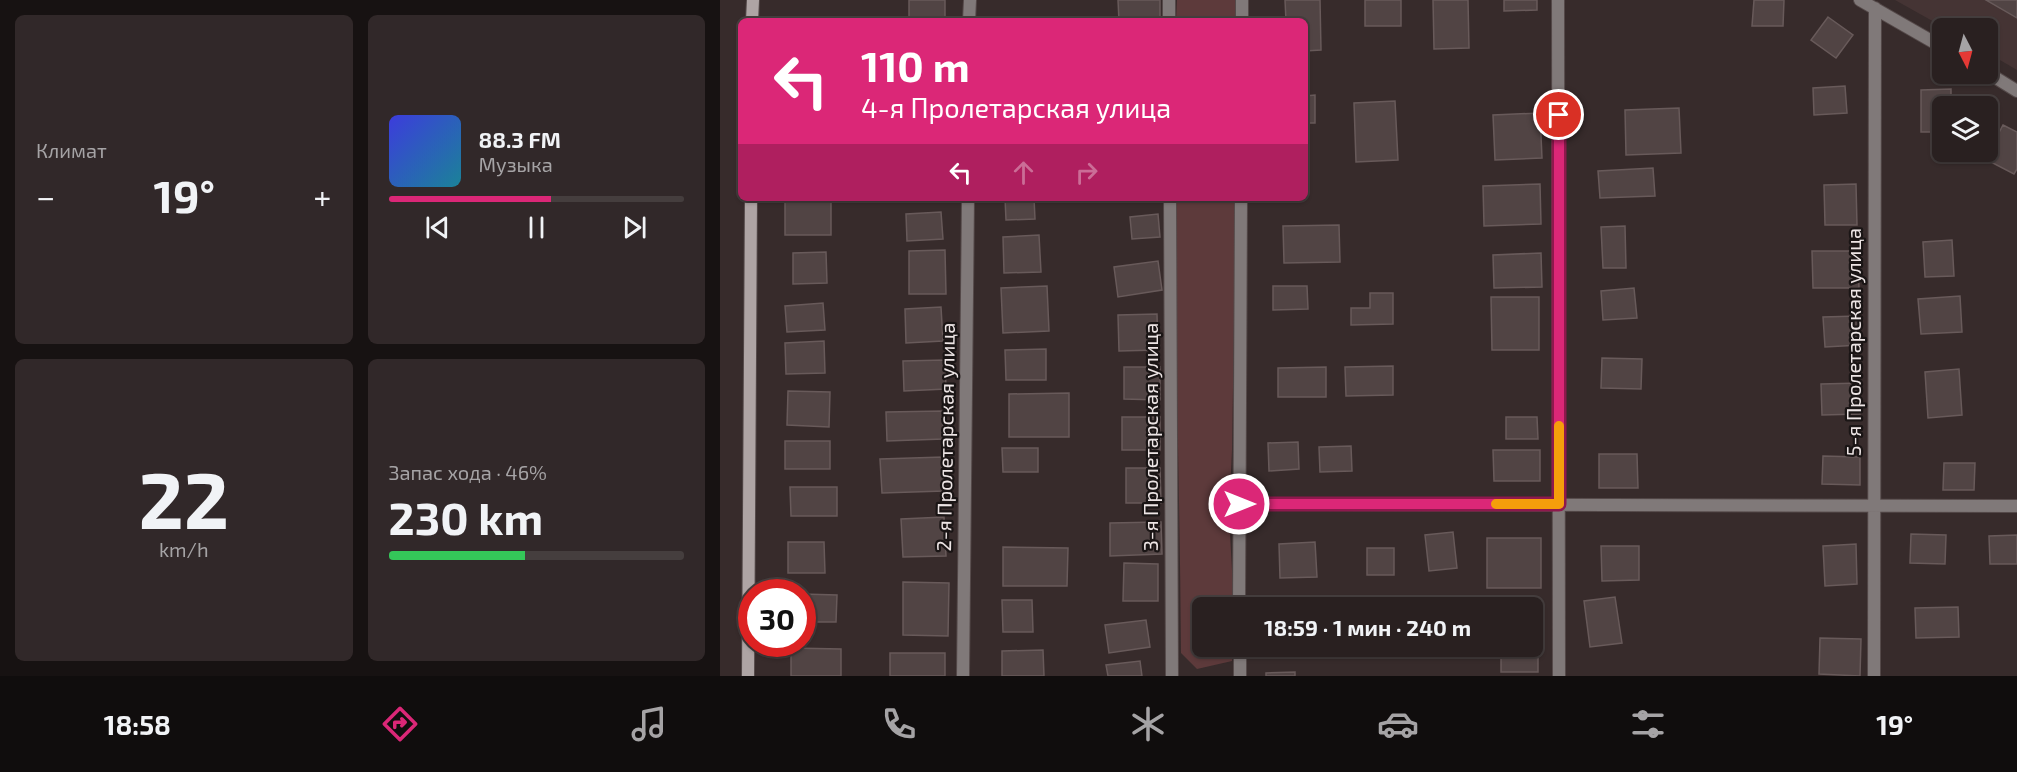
<!DOCTYPE html>
<html lang="ru">
<meta charset="utf-8">
<style>
body{margin:0;font-family:"Exo 2",sans-serif;background:#312829;color:#f1f3f6;height:100vh;display:flex;flex-direction:column;font-size:22px;white-space:nowrap}
*{box-sizing:border-box;margin:0}
p{font-size:20px;color:#a5a3a5}
.icon{flex:none;width:33px;height:33px;fill:none;stroke:currentColor;stroke-width:2;stroke-linecap:round;stroke-linejoin:round}
.map{position:relative;flex:1;overflow:hidden}
.panel{display:flex;flex-direction:column;gap:15px;padding:15px;background:#171212;width:720px}
.panel>*{flex:none}
.banner{position:absolute;left:18px;top:18px;width:570px;height:183px;border-radius:9px;box-shadow:0 2px 4px #0004,0 0 0 2px #453e3e;background:#db2777;color:#fff;overflow:hidden}
.needle{width:39px;rotate:174deg}
.tools{position:absolute;left:1212px;top:18px;display:grid;gap:12px}
.tools a{display:grid;place-items:center;width:66px;height:66px;border-radius:9px;background:#292020;box-shadow:0 2px 4px #0004,0 0 0 2px #453e3e;font-size:30px}
.speed{position:absolute;left:18px;top:579px;display:flex;gap:12px;font-size:30px;font-weight:700;text-align:center}
.speed>*{display:grid;place-content:center;width:78px;height:78px;border-radius:50%;background:#292020;box-shadow:0 2px 4px #0004,0 0 0 2px #453e3e;line-height:1}
.speed .limit{border:9px solid #d22;background:#fff;color:#111}
.pin{position:absolute;display:grid;place-items:center;width:51px;height:51px;color:#fff;margin:-26px;border:3px solid #fff;border-radius:50%;box-shadow:0 2px 6px #0007}
.me{position:absolute;width:66px;margin:-33px;rotate:90deg;stroke-linejoin:round;filter:drop-shadow(0 0 4px #0008)}
.turn{display:flex;align-items:center;gap:21px;height:126px;padding:0 24px;font-size:27px}
.turn .icon{width:78px;height:78px;stroke-width:2.5}
.turn b{display:block;font-size:42px;line-height:51px}
.lanes{display:flex;align-items:center;height:57px;padding:0 24px;background:#0003;justify-content:center;gap:30px;direction:ltr}
.lanes .off{opacity:.35}
.big{font-size:45px;font-weight:700;line-height:1.1}
.panel .tile{flex:1;display:flex;flex-direction:column;justify-content:center;gap:9px;min-width:0;padding:0 21px;border-radius:9px;background:#312829}
.panel .dial{align-items:center;gap:0}
.dial b{font-size:78px;line-height:1}
.song{display:flex;align-items:center;gap:18px}
.cover{width:72px;height:72px;border-radius:9px;background:linear-gradient(135deg,hsl(240 70% 55%),hsl(190 70% 35%))}
.played{height:6px;border-radius:3px;background:linear-gradient(90deg,#db2777 55%,#453e3e 55%)}
.keys{display:flex;justify-content:space-around;direction:ltr}
.heat{display:flex;justify-content:space-between;align-items:center;font-size:33px;direction:ltr}
.charge{height:9px;border-radius:4px;background:linear-gradient(90deg,#34c759 46%,#453e3e 0)}
.panel .tiles{flex:1;display:grid;gap:15px;grid-template-columns:repeat(2,1fr)}
.trip{position:absolute;left:472px;top:597px;width:351px;height:60px;border-radius:9px;background:#292020;box-shadow:0 2px 4px #0004,0 0 0 2px #453e3e;font-weight:700;line-height:60px;text-align:center}
.dock{display:flex;height:96px;justify-content:space-around;align-items:center;background:#100d0d;color:#a5a3a5}
.dock .icon{width:42px;height:42px}
.dock .active{color:#db2777}
.dock b{font-size:27px;color:#f1f3f6}
main{display:flex;flex:1;min-height:0}
.map>svg:first-child{display:block}
.built{fill:#453434}
.green{fill:#5d3a3b}
.building{fill:#514444;stroke:#685a5a;stroke-width:1.5}
.lines{fill:none;stroke-linecap:round;stroke-linejoin:round}
.street-casing{stroke:#544949;stroke-width:14}
.secondary-casing{stroke:#544949;stroke-width:14}
.street{stroke:#807979;stroke-width:12}
.secondary{stroke:#aea4a4;stroke-width:12}
.route-casing{stroke:#8e194d;stroke-width:15}
.route{stroke:#db2777;stroke-width:10}
.slow{stroke:#f59e0b;stroke-width:10}
.labels{text-anchor:middle;stroke-width:4.5;stroke-linejoin:round;paint-order:stroke}
.street-label{font-size:20px;fill:#ede5e5;stroke:#1a1515}
</style>
<main>
<section class="panel">
<div class="tiles">
<div class="tile"><p>Климат</p>
<div class="heat"><a>−</a><b class="big">19°</b><a>+</a></div>
</div>
<div class="tile">
<div class="song"><i class="cover"></i><div><b>88.3 FM</b><p>Музыка</p></div></div>
<div class="played"></div>
<div class="keys"><svg class="icon" aria-label="previous" viewBox="0 0 24 24"><path d="M18 5L8 12l10 7zM5 5v14"/></svg><svg class="icon" aria-label="pause" viewBox="0 0 24 24"><path d="M8 5v14M16 5v14"/></svg><svg class="icon" aria-label="next" viewBox="0 0 24 24"><path d="M6 5l10 7-10 7zM19 5v14"/></svg></div>
</div>
<div class="tile dial"><b>22</b><p>km/h</p></div>
<div class="tile"><p>Запас хода · 46%</p><b class="big">230 km</b><div class="charge"></div></div>
</div>
</section>
<div class="map">
<svg width="1297" height="676" viewBox="0 0 1297 676">
<rect width="100%" height="100%" fill="#372b2b"/>
<path class="built" d="M 1175,0 L 1297,0 L 1297,70 L 1268,53 L 1268,28 L 1225,28 Z"/>
<path class="green" d="M 457,0 L 516,0 L 517,21 L 456,21 Z
M 455,198 L 516,198 L 512,450 L 509,515 L 514,607 L 483,608 L 483,646 L 513,647 L 512,661 L 477,669 L 461,653 C 460,501 455,350 455,198 Z"/>
<path class="building" d="M 189,0 L 225,0 L 225,19 L 189,19 Z
M 398,0 L 440,0 L 440,21 L 399,21 Z
M 565,0 L 600,0 L 601,50 L 585,51 L 585,21 L 566,21 Z
M 645,0 L 681,0 L 681,26 L 645,26 Z
M 713,0 L 748,0 L 749,48 L 714,49 Z
M 784,0 L 817,0 L 817,10 L 784,11 Z
M 1034,0 L 1064,0 L 1063,26 L 1032,26 Z
M 1266,0 L 1297,0 L 1297,18 Z
M 1108,17 L 1133,35 L 1116,58 L 1091,40 Z
M 1125,86 L 1127,113 L 1094,115 L 1093,88 Z
M 1231,89 L 1231,106 L 1222,106 L 1222,132 L 1201,132 L 1201,90 Z
M 595,95 L 595,123 L 585,123 L 585,96 Z
M 675,101 L 678,160 L 636,162 L 634,103 Z
M 959,108 L 961,153 L 906,155 L 905,110 Z
M 820,113 L 822,158 L 775,160 L 773,115 Z
M 1283,125 L 1297,132 L 1297,169 L 1294,174 L 1265,159 Z
M 933,168 L 935,196 L 880,198 L 878,171 Z
M 820,184 L 821,224 L 764,226 L 763,186 Z
M 1136,184 L 1137,225 L 1105,225 L 1104,185 Z
M 65,198 L 111,198 L 111,235 L 65,235 Z
M 285,198 L 314,198 L 315,219 L 286,220 Z
M 221,212 L 223,239 L 187,241 L 186,214 Z
M 438,214 L 440,237 L 412,239 L 410,217 Z
M 619,225 L 620,262 L 564,263 L 563,226 Z
M 905,226 L 906,268 L 883,268 L 881,227 Z
M 319,235 L 321,272 L 284,273 L 283,237 Z
M 1232,240 L 1234,276 L 1205,277 L 1203,242 Z
M 225,250 L 226,294 L 189,294 L 189,251 Z
M 1092,251 L 1138,251 L 1139,288 L 1093,288 Z
M 106,252 L 107,283 L 73,284 L 73,253 Z
M 821,253 L 822,287 L 774,288 L 773,255 Z
M 438,261 L 442,290 L 398,297 L 394,267 Z
M 327,286 L 329,331 L 283,333 L 281,288 Z
M 553,286 L 587,286 L 588,309 L 553,310 Z
M 914,288 L 917,318 L 883,320 L 881,291 Z
M 650,293 L 673,293 L 673,324 L 631,325 L 631,308 L 650,308 Z
M 1240,296 L 1242,332 L 1201,334 L 1198,299 Z
M 771,297 L 819,297 L 819,350 L 772,350 Z
M 103,303 L 105,330 L 67,332 L 65,306 Z
M 221,307 L 223,341 L 186,343 L 185,309 Z
M 437,314 L 438,350 L 399,351 L 398,315 Z
M 1138,316 L 1140,345 L 1105,347 L 1103,317 Z
M 104,341 L 105,373 L 66,374 L 65,343 Z
M 326,349 L 326,380 L 286,380 L 285,350 Z
M 882,358 L 922,359 L 921,389 L 881,388 Z
M 225,360 L 226,389 L 184,391 L 183,361 Z
M 673,366 L 673,395 L 626,396 L 625,367 Z
M 404,367 L 440,367 L 440,400 L 404,399 Z
M 606,367 L 606,397 L 558,397 L 558,368 Z
M 1239,369 L 1242,415 L 1208,418 L 1205,372 Z
M 1140,383 L 1140,414 L 1102,415 L 1101,384 Z
M 68,391 L 110,392 L 109,427 L 67,425 Z
M 349,393 L 349,437 L 289,437 L 289,394 Z
M 223,411 L 223,439 L 167,441 L 166,412 Z
M 402,417 L 440,417 L 440,450 L 402,450 Z
M 786,417 L 817,417 L 818,439 L 786,439 Z
M 65,441 L 110,441 L 110,469 L 65,469 Z
M 578,442 L 579,469 L 549,471 L 548,443 Z
M 631,446 L 632,471 L 600,472 L 599,447 Z
M 282,448 L 318,448 L 318,472 L 283,472 Z
M 773,450 L 820,450 L 820,481 L 774,481 Z
M 879,454 L 917,454 L 918,488 L 879,488 Z
M 1103,456 L 1140,457 L 1140,485 L 1102,484 Z
M 223,457 L 224,491 L 162,493 L 160,459 Z
M 1224,463 L 1255,463 L 1254,490 L 1223,490 Z
M 406,468 L 440,468 L 441,503 L 406,503 Z
M 70,487 L 117,487 L 117,516 L 71,516 Z
M 224,517 L 226,556 L 183,557 L 181,519 Z
M 441,522 L 442,554 L 390,556 L 390,523 Z
M 733,532 L 737,568 L 709,571 L 705,535 Z
M 1191,534 L 1226,535 L 1225,564 L 1190,563 Z
M 1297,535 L 1297,564 L 1270,564 L 1269,536 Z
M 767,538 L 821,538 L 821,588 L 767,588 Z
M 68,542 L 104,542 L 105,573 L 68,573 Z
M 595,542 L 597,577 L 560,578 L 559,544 Z
M 1136,544 L 1137,584 L 1105,586 L 1103,546 Z
M 881,546 L 919,546 L 919,580 L 882,581 Z
M 283,547 L 348,548 L 347,586 L 283,586 Z
M 647,548 L 674,548 L 674,575 L 647,575 Z
M 404,563 L 438,564 L 438,601 L 403,601 Z
M 183,582 L 229,583 L 228,636 L 183,635 Z
M 82,594 L 117,595 L 116,622 L 82,622 Z
M 895,597 L 902,643 L 870,647 L 864,601 Z
M 608,598 L 608,608 L 552,608 L 552,600 Z
M 282,600 L 312,600 L 313,632 L 283,632 Z
M 1238,607 L 1239,637 L 1196,638 L 1195,608 Z
M 426,620 L 430,647 L 389,653 L 385,625 Z
M 813,624 L 818,624 L 818,672 L 781,672 L 781,646 L 813,646 Z
M 1100,638 L 1141,639 L 1140,676 L 1099,674 Z
M 71,648 L 121,649 L 121,676 L 71,676 Z
M 323,650 L 324,676 L 282,676 L 282,651 Z
M 170,653 L 225,653 L 225,676 L 170,676 Z
M 420,661 L 422,676 L 388,676 L 386,665 Z
M 575,672 L 575,676 L 546,676 L 546,673 Z"/>
<g class="lines">
<defs>
<path id="street" d="M 449,0 L 449,21
M 838,0 L 839,676
M 1140,0 L 1222,47
M 249,21 L 250,0
M 522,21 L 522,0
M 1268,73 L 1297,91
M 450,198 L 452,676
M 519,504 L 1297,506
M 519,608 L 521,198
M 520,646 L 520,676
M 243,676 L 248,198
M 1154,676 L 1155,8"/>
<path id="secondary" d="M 32,21 L 33,0
M 28,676 L 31,198"/>
</defs>
<use href="#street" class="street-casing"/>
<use href="#secondary" class="secondary-casing"/>
<use href="#street" class="street"/>
<use href="#secondary" class="secondary"/>
</g>
<g class="lines">
<defs>
<path id="route" d="M 519,504 L 839,504 L 839,115"/>
</defs>
<use href="#route" class="route-casing"/>
<use href="#route" class="route"/>
<path class="slow" d="M 776,504 L 839,504 L 839,426"/>
</g>
<g class="labels">
<g class="street-label">
<text transform="translate(1134 342) rotate(-90)" y="7">5-я Пролетарская улица</text>
<text transform="translate(226 437) rotate(-89)" y="7">2-я Пролетарская улица</text>
<text transform="translate(431 437) rotate(-90)" y="7">3-я Пролетарская улица</text>
</g>
</g>
</svg>
<div class="tools">
<a><svg class="needle" viewBox="-14 -14 28 28"><path d="M0-13l5 13h-10z" fill="#e53935"/><path d="M0 13l5-13h-10z" fill="#a5a3a5"/></svg></a>
<a><svg class="icon" aria-label="layers" viewBox="0 0 24 24"><path d="M12 4l9 5-9 5-9-5zM3 14l9 5 9-5"/></svg></a>
</div>
<div class="speed"><div class="limit">30</div></div>
<div class="pin" style="left:839px;top:115px;background:#d93025"><svg class="icon" aria-label="arrive" viewBox="0 0 24 24"><path d="M6 21V4h12l-3 4 3 4H6"/></svg></div>
<svg class="me" style="left:519px;top:504px" viewBox="-20 -20 40 40"><circle r="17" fill="#db2777" stroke="#fff" stroke-width="3"/><path d="M0-11L8 9 0 5-8 9z" fill="#fff"/></svg>
<div class="trip">18:59 · 1 мин · 240 m</div>
<div class="banner">
<div class="turn"><svg class="icon" aria-label="left" viewBox="0 0 24 24"><path d="M17 20v-9H6M10 6l-5 5 5 5"/></svg><div><b>110 m</b>4-я Пролетарская улица</div></div>
<div class="lanes"><svg class="icon" aria-label="left" viewBox="0 0 24 24"><path d="M17 20v-9H6M10 6l-5 5 5 5"/></svg><svg class="icon off" aria-label="ahead" viewBox="0 0 24 24"><path d="M12 20V5M6 11l6-6 6 6"/></svg><svg class="icon off" aria-label="right" viewBox="0 0 24 24"><path d="M7 20v-9h11M14 6l5 5-5 5"/></svg></div>
</div>
</div>
</main>
<nav class="dock">
<b>18:58</b>
<svg class="icon active" aria-label="directions" viewBox="0 0 24 24"><path d="M12 3l9 9-9 9-9-9zM9 14v-3h6M13 9l2 2-2 2"/></svg>
<svg class="icon" aria-label="music" viewBox="0 0 24 24"><path d="M9 18V5l10-2v13"/><circle cx="6" cy="18" r="3"/><circle cx="16" cy="16" r="3"/></svg>
<svg class="icon" aria-label="phone" viewBox="0 0 24 24"><path d="M5 4h4l2 5-3 2q2 4 5 5l2-3 5 2v4C11 20 4 13 5 4z"/></svg>
<svg class="icon" aria-label="climate" viewBox="0 0 24 24"><path d="M12 3v18M4 7l16 10M4 17L20 7"/></svg>
<svg class="icon" aria-label="car" viewBox="0 0 24 24"><path d="M5 17H2v-5l4-1 3-4h7l3 4 3 1v5h-3M9 17h6M6 11h13"/><circle cx="7" cy="17" r="2"/><circle cx="17" cy="17" r="2"/></svg>
<svg class="icon" aria-label="filters" viewBox="0 0 24 24"><path d="M4 7h16M4 17h16"/><circle cx="9" cy="7" r="2"/><circle cx="15" cy="17" r="2"/></svg>
<b>19°</b>
</nav>
